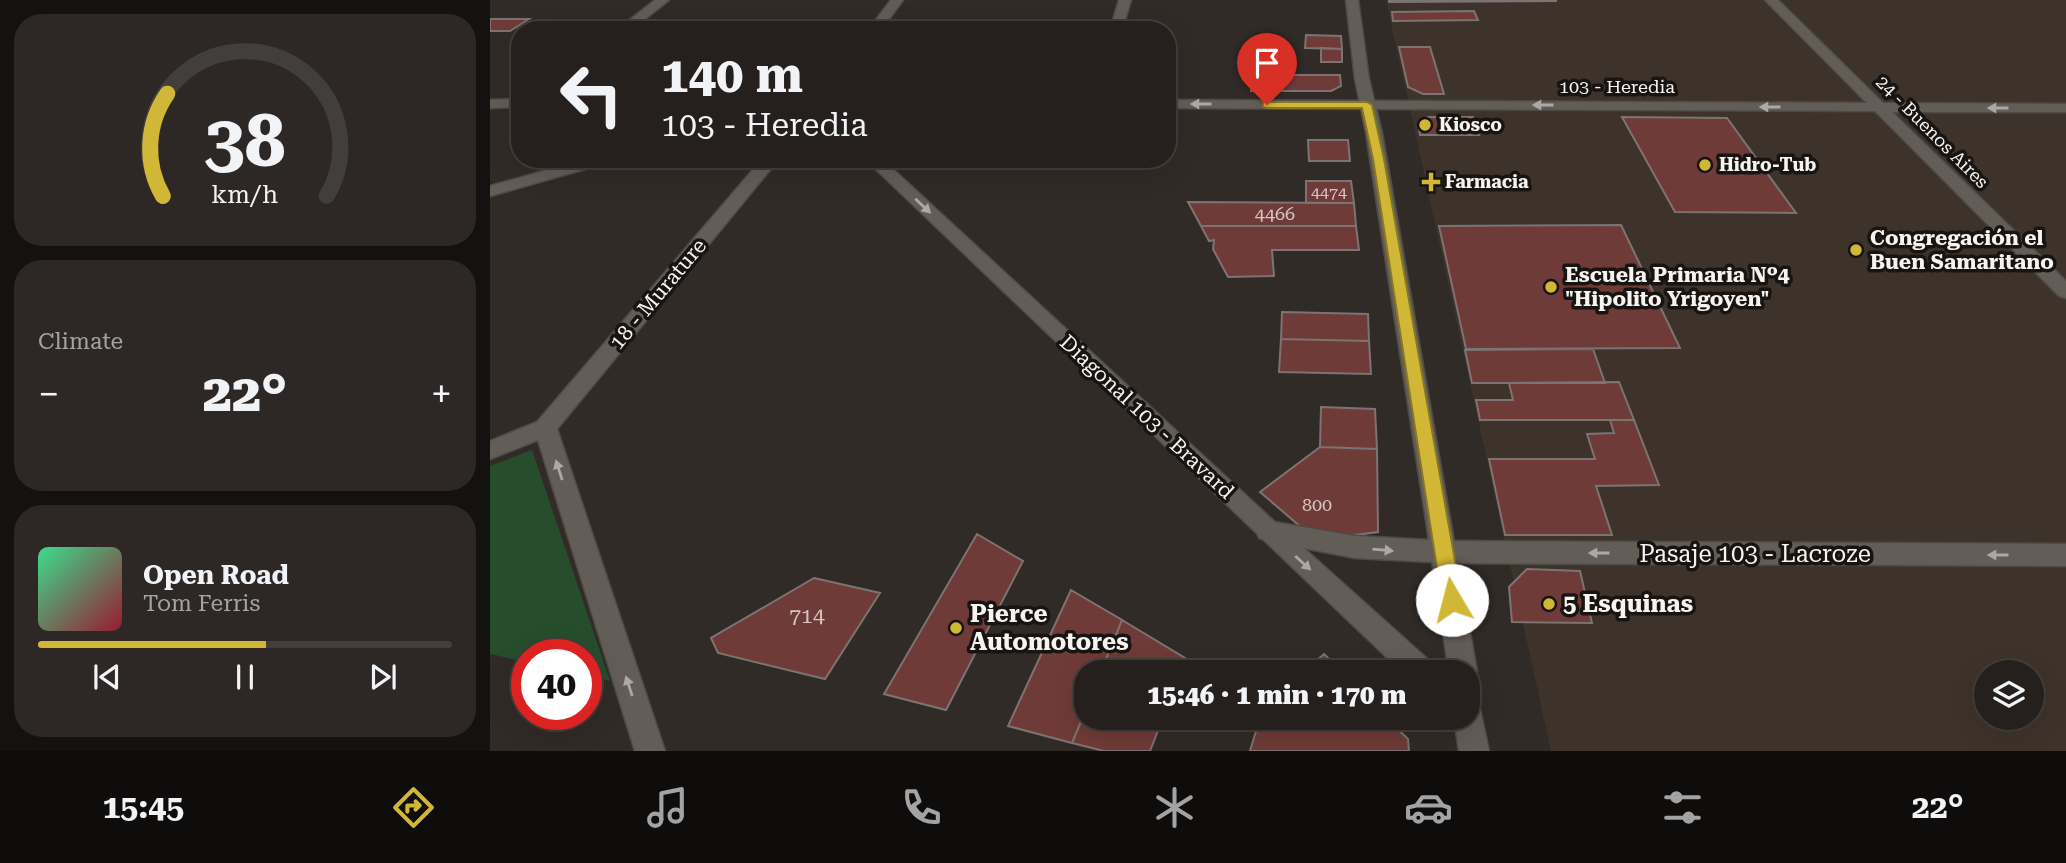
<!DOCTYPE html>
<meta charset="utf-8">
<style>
body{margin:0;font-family:"Roboto Serif",serif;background:#2d2826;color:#f1f3f6;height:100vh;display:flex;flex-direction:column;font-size:26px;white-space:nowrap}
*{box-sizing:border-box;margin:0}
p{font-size:23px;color:#a3a3a4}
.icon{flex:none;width:38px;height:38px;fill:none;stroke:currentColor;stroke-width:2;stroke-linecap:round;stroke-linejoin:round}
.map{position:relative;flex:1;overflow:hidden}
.details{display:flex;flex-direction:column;gap:14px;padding:14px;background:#141210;width:490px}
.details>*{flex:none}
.hud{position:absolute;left:21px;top:21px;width:665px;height:147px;border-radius:28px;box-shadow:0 7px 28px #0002,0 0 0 2px #423e3b;background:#25201d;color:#f1f3f6;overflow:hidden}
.tools{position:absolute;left:1484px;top:660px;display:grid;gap:14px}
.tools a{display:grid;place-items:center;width:70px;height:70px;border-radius:50%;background:#25201d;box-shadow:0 7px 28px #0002,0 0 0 2px #423e3b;font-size:35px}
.speed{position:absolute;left:21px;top:639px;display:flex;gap:14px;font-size:35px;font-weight:700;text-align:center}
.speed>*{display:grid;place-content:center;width:91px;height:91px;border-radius:50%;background:#25201d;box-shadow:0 7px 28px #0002,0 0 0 2px #423e3b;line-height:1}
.speed .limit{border:10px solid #d22;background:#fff;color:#111}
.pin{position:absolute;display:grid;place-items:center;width:60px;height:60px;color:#fff;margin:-72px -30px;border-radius:50% 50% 50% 0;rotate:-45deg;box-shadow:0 0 7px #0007}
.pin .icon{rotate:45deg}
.me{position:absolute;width:77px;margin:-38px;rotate:352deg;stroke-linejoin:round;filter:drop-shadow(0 0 5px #0008)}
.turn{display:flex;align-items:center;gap:24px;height:147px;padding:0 35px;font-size:32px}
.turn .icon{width:91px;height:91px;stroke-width:2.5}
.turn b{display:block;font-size:49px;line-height:60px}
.big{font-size:52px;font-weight:800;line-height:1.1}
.details .card{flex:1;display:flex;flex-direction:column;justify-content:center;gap:10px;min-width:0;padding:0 24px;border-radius:28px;background:#2d2826}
.details .dial{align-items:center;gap:0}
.dial svg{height:182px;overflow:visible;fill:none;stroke:#423e3b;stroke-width:7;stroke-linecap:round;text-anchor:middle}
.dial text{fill:#f1f3f6;stroke:none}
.song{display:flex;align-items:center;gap:21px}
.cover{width:84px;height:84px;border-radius:10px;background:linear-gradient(135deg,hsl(150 70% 55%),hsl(350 70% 35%))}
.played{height:7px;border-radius:4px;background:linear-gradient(90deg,#d1b736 55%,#423e3b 55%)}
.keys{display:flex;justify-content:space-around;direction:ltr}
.heat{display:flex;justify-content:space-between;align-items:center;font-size:38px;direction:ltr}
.trip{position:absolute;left:584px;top:660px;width:406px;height:70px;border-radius:28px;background:#25201d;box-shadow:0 7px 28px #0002,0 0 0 2px #423e3b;font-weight:800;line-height:70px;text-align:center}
.tabs{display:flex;height:112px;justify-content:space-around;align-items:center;background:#0f0d0c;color:#a3a3a4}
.tabs .icon{width:49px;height:49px}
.tabs .active{color:#d1b736}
.tabs b{font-size:32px;color:#f1f3f6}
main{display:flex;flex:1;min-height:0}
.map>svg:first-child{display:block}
.built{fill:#3e332b;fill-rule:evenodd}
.green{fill:#264e2c}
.building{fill:#6f3b38;stroke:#7c7372;stroke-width:2}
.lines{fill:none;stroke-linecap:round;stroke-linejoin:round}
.minor-casing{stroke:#4e4a46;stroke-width:3}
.tertiary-casing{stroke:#4e4a46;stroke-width:3}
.minor{fill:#635d58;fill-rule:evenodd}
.tertiary{fill:#635d58;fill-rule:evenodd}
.oneway{fill:#ada8a4}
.route{fill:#d1b736;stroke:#887723;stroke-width:2}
.poi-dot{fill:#d1b736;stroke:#171412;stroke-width:2.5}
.labels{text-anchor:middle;stroke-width:7;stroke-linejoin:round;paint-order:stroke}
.far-number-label{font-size:16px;fill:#d5c5c2}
.far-street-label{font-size:18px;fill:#f7f3f0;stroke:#171412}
.far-poi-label{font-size:18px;font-weight:bold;fill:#f7f3f0;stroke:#171412;text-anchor:start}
.number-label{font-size:18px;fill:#d5c5c2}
.poi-label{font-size:21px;font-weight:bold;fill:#f7f3f0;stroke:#171412;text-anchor:start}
.street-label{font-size:21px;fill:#f7f3f0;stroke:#171412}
.near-number-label{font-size:21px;fill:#d5c5c2}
.near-street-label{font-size:24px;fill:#f7f3f0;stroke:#171412}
.near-poi-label{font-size:24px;font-weight:bold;fill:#f7f3f0;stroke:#171412;text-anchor:start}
</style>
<main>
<section class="details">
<div class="card dial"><svg viewBox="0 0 100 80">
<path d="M14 69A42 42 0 1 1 86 69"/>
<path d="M14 69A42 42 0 0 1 16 24" stroke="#d1b736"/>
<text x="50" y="56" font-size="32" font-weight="700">38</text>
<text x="50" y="72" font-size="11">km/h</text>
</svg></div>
<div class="card"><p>Climate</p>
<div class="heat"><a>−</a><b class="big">22°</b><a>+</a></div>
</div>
<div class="card">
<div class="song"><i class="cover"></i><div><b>Open Road</b><p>Tom Ferris</p></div></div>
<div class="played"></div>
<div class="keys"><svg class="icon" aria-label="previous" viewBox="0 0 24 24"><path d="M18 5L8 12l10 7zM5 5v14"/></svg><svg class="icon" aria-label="pause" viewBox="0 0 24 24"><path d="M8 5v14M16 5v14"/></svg><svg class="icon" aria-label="next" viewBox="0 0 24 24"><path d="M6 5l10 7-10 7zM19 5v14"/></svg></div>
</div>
</section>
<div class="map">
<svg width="1576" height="751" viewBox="0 0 1576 751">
<rect width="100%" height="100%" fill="#312b27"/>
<path class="built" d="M 896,0 L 1576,0 L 1576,751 L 1061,751 ZM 1496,672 L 1542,672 L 1542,718 L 1496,718 Z"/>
<path class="green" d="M 42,450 L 120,681 L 96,675 L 96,654 L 37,654 L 37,662 L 0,654 L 0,466 Z"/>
<path class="building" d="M 899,0 L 1066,0 L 1066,1 L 899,2 Z
M 984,11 L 988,20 L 903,21 L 902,12 Z
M 0,19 L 39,19 L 20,31 L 0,31 Z
M 816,35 L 851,36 L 852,49 L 815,48 Z
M 909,47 L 940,47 L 954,94 L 933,94 L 918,87 Z
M 831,48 L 852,49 L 852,62 L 831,62 Z
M 761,60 L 791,60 L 791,91 L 761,91 Z
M 791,75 L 850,75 L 851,86 L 841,91 L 791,91 Z
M 938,117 L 983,117 L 989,135 L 930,135 L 928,123 Z
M 1132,117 L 1237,118 L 1306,213 L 1185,212 Z
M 818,140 L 858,140 L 860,161 L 819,161 Z
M 816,181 L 861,181 L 864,203 L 816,203 Z
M 698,202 L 864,203 L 866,226 L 711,226 Z
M 1131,225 L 1190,348 L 976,349 L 949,226 Z
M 711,226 L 866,226 L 869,250 L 782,250 L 784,276 L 738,277 L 723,249 L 724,240 L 719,241 Z
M 792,312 L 878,314 L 879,341 L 791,339 Z
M 791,339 L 879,341 L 881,374 L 789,372 Z
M 1103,349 L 1115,383 L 982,383 L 975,350 Z
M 1129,382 L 1144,420 L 990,420 L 986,400 L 1023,400 L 1019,383 Z
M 831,407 L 885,409 L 887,449 L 830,447 Z
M 1120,420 L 1144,420 L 1169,485 L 1106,486 L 1122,535 L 1015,535 L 999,459 L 1105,459 L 1097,434 L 1124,433 Z
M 830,447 L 887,449 L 888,532 L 826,540 L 770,492 Z
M 487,534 L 533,561 L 456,710 L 394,694 Z
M 1037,569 L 1090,571 L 1102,623 L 1022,622 L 1019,587 Z
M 324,578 L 390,593 L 335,679 L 228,653 L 221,638 Z
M 581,590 L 632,620 L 611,672 L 597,672 L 597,707 L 582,743 L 518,726 Z
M 632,620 L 695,658 L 690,672 L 611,672 Z
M 834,654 L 852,672 L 813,672 Z
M 597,707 L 597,718 L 673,718 L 660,751 L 614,751 L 582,743 Z
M 770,718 L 896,718 L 918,739 L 919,751 L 760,751 Z"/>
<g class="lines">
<defs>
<path id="minor" d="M 165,0 L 179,0 L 141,30 L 127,30 Z
M 401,0 L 413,0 L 391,30 L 378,30 Z
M 629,0 L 641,0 L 632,30 L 620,30 Z
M 1275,0 L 1288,0 L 1393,103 L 1576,104 L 1576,112 L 1402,112 L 1576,281 L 1576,298 L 1569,296 L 1385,111 L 677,108 L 677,100 L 1377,103 Z
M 30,99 L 30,107 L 0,108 L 0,100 Z
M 96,159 L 122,159 L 120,162 L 0,196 L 0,186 Z
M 272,159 L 289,159 L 67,429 L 175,751 L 145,751 L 48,440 L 0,459 L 0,441 L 47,422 Z
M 375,159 L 392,159 L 787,524 L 942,663 L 946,672 L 912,672 Z
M 955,541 L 1576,544 L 1576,566 L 955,563 L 946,560 L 942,552 L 946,544 Z"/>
<path id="tertiary" d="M 856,0 L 868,0 L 879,79 L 892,133 L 987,672 L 983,681 L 978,683 L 978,672 L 959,672 L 942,562 L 865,558 L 778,541 L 769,538 L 766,531 L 769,524 L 778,521 L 865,536 L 939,540 L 876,133 L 865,79 Z
M 978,696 L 988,700 L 999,751 L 969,751 L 964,718 L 978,718 Z"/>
</defs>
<use href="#minor" class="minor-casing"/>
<use href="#tertiary" class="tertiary-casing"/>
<use href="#minor" class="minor"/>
<use href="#tertiary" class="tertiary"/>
</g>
<defs><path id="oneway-solid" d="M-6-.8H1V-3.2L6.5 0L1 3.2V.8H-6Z" transform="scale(1.75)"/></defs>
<g class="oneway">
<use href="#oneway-solid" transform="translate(711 104) rotate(-180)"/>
<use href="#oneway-solid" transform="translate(1053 105) rotate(-180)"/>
<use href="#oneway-solid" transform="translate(1280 107) rotate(-180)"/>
<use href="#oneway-solid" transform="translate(1508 108) rotate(-180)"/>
<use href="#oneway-solid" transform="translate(433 206) rotate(43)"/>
<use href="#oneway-solid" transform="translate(69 470) rotate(-108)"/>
<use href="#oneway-solid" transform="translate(893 550) rotate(5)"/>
<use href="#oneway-solid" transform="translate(1109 553) rotate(-180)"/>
<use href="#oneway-solid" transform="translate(1508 555) rotate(-180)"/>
<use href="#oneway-solid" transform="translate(813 563) rotate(42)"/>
<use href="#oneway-solid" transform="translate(139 686) rotate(-108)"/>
</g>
<path class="route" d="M 773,102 L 877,102 L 882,105 L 894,159 L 972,600 L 969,606 L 962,609 L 955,606 L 952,600 L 883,159 L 872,108 L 777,108 L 773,107 Z"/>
<g class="poi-dot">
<circle cx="935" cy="125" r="7"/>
<circle cx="1215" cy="165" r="7"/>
<path d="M937.5 171.5h7v7h7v7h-7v7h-7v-7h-7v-7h7z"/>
<circle cx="1366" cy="250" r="7"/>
<circle cx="1061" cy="287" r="7"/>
<circle cx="1059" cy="604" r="7"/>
<circle cx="466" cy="628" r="7"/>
</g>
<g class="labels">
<g class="far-number-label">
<text x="839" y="198">4474</text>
</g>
<g class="far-street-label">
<text x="1127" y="93">103 - Heredia</text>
<text transform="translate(1442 132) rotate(45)" y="6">24 - Buenos Aires</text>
</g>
<g class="far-poi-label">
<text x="949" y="131">Kiosco</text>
<text x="1229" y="171">Hidro-Tub</text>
<text x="955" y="188">Farmacia</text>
</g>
<g class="number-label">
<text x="785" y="220">4466</text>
<text x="827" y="511">800</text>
</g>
<g class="poi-label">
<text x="1380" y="245">Congregación el<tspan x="1380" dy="24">Buen Samaritano</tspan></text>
<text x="1075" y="282">Escuela Primaria Nº4<tspan x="1075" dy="24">"Hipolito Yrigoyen"</tspan></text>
</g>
<g class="street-label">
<text transform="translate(168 294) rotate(-50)" y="7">18 - Murature</text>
<text transform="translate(657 417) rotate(43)" y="7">Diagonal 103 - Bravard</text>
</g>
<g class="near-number-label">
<text x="317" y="623">714</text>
</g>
<g class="near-street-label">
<text x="1265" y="562">Pasaje 103 - Lacroze</text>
</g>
<g class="near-poi-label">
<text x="1073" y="612">5 Esquinas</text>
<text x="480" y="622">Pierce<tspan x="480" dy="28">Automotores</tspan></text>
</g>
</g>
</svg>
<div class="tools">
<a><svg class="icon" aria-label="layers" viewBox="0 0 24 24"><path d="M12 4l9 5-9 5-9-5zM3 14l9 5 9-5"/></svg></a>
</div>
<div class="speed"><div class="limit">40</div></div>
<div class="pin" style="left:777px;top:105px;background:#d93025"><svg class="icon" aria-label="arrive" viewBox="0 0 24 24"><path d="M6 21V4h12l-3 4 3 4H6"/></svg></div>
<svg class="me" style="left:962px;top:600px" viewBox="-20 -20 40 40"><circle r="19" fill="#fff"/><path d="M0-13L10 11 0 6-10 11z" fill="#d1b736"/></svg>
<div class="trip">15:46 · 1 min · 170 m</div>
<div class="hud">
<div class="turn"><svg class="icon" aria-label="left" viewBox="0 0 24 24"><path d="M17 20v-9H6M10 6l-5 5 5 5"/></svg><div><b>140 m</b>103 - Heredia</div></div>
</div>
</div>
</main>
<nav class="tabs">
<b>15:45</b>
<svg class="icon active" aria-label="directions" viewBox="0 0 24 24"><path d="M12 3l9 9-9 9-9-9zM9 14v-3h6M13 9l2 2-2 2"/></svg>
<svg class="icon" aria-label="music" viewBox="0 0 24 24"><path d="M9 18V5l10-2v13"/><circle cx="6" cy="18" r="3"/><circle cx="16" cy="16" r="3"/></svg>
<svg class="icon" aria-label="phone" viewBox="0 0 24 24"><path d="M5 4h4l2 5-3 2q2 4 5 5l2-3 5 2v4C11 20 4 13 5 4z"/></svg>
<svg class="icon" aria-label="climate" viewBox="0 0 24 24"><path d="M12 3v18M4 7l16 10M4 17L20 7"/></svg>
<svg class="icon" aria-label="car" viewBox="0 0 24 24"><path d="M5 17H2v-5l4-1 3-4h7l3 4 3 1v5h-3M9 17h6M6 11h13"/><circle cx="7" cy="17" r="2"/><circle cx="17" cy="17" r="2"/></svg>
<svg class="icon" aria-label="filters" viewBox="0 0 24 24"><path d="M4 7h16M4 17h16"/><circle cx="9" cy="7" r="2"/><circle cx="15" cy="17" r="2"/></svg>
<b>22°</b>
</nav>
